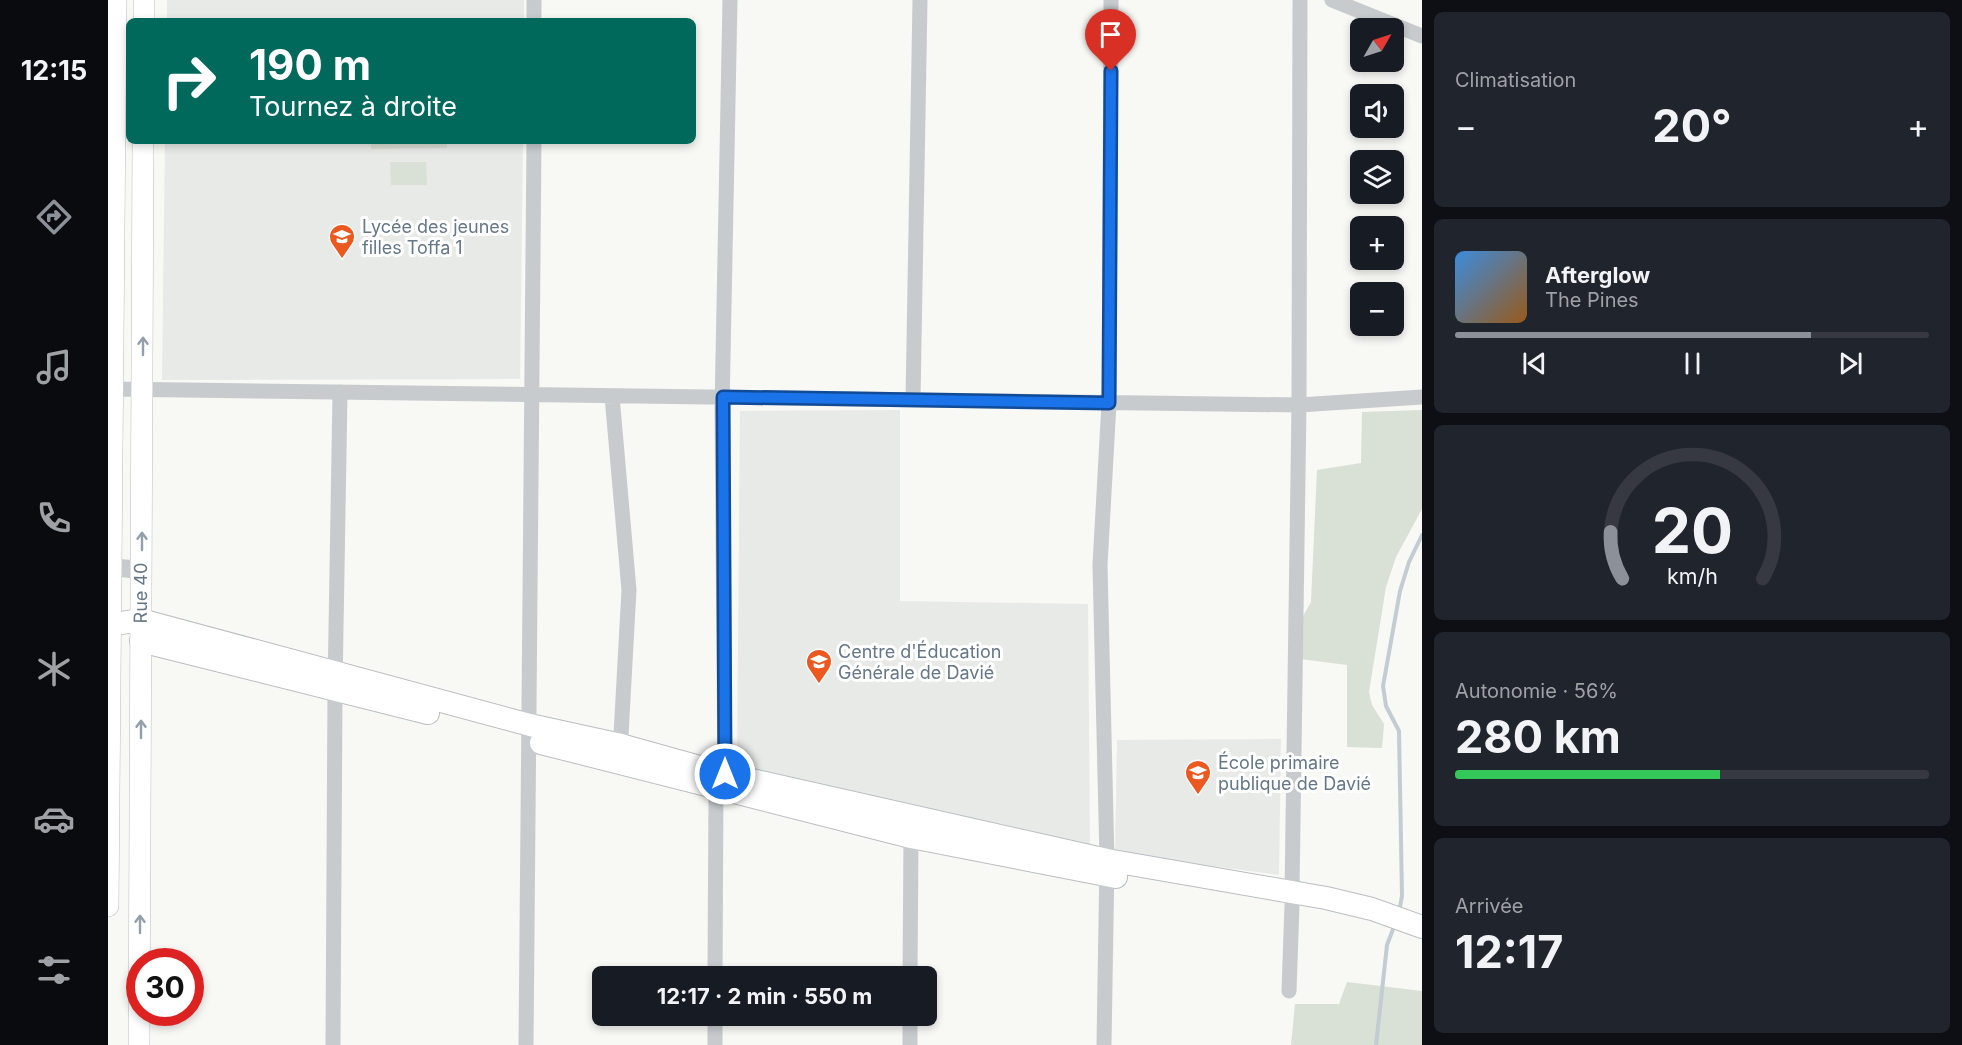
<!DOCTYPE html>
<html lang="fr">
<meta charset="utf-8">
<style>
body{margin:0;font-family:Inter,sans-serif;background:#20242c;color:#f1f3f6;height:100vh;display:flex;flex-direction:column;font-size:22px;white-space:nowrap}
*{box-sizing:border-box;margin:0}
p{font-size:20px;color:#9ea1a6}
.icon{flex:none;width:33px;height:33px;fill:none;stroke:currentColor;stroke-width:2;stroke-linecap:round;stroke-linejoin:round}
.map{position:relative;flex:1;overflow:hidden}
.drawer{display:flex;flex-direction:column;gap:12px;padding:12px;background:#0d0f14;width:540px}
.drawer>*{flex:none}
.banner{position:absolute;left:18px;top:18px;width:570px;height:126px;border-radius:9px;box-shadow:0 3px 9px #0003;background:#00695c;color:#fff;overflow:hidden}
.needle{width:39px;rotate:51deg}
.fabs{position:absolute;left:1242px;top:18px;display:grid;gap:12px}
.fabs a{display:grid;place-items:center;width:54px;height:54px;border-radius:9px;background:#171b24;box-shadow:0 3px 9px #0003;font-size:30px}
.speed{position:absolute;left:18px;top:948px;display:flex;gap:12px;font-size:30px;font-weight:700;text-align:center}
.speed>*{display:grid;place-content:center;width:78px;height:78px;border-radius:50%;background:#171b24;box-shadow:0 3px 9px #0003;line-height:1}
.speed .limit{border:9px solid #d22;background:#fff;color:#111}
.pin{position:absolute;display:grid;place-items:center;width:51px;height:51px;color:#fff;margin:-62px -26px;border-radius:50% 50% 50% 0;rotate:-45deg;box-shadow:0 0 6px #0007}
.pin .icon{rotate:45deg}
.me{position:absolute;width:66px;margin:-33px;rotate:0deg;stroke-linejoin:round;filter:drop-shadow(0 0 4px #0008)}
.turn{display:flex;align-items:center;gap:21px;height:126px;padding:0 24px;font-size:27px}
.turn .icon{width:78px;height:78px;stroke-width:2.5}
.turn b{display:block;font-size:42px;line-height:51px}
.big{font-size:45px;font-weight:700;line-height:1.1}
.drawer .tile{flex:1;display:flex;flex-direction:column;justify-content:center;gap:9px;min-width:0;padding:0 21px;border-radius:9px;background:#20242c}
.drawer .dial{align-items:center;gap:0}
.dial svg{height:156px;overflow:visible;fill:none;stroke:#363941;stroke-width:7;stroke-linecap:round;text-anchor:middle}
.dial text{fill:#f1f3f6;stroke:none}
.song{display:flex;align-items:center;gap:18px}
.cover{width:72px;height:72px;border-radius:9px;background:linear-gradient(135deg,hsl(210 70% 55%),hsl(30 70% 35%))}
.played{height:6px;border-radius:3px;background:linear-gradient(90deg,#8c9099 75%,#363941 75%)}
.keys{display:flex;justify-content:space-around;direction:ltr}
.heat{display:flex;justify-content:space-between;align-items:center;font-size:33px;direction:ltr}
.charge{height:9px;border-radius:4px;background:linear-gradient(90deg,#34c759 56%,#363941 0)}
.trip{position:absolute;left:484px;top:966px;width:345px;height:60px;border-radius:9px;background:#171b24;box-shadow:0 3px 9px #0003;font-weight:700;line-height:60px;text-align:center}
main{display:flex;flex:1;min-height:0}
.tab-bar{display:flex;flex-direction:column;width:108px;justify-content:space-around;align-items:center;background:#090b0e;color:#9ea1a6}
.tab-bar .icon{width:42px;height:42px}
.tab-bar .current{color:#8c9099}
.tab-bar b{font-size:27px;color:#f1f3f6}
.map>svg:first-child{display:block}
.built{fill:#e8eae8}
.green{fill:#d9e0d5}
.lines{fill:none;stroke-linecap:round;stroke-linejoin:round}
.stream{stroke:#c2ccd2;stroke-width:4}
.secondary-casing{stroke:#b9bec3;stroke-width:22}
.primary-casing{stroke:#babec2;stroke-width:24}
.minor{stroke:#c7cbce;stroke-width:15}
.tertiary{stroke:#c7cbce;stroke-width:18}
.secondary{stroke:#fff;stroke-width:21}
.primary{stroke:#fff;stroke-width:22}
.oneway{stroke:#93a0ab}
.route-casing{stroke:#114b97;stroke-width:15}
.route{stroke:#1a73e8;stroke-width:10}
.labels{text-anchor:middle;stroke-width:6;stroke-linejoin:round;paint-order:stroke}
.poi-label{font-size:18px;fill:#657787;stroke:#fff;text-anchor:start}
.street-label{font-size:18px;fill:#657787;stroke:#fff}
</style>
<main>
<nav class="tab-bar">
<b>12:15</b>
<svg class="icon current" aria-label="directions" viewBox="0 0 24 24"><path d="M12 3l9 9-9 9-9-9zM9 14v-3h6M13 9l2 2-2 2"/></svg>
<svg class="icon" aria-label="music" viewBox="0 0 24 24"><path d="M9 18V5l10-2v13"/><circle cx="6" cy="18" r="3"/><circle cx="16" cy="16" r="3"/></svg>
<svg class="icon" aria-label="phone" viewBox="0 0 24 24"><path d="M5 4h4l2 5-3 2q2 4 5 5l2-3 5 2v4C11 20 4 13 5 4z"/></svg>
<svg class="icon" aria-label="climate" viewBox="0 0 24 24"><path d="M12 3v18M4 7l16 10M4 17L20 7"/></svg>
<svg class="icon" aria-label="car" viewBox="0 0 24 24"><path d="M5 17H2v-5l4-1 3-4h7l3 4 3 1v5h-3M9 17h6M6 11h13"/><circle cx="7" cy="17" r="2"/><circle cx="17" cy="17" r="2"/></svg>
<svg class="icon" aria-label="filters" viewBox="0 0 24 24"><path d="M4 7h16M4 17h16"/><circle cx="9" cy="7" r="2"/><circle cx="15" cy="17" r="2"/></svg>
</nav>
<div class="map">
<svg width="1314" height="1045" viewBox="0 0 1314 1045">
<rect width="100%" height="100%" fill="#f8f8f5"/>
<path class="built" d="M 59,0 L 416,0 L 416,21 L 59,21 Z
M 57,141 L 415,141 L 412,379 L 54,380 Z
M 792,410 L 792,601 L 980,604 L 982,848 L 894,824 L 792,808 L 629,769 L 632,411 Z
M 1173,739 L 1171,875 L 1007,853 L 1009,740 Z"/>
<path class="green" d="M 263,141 L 339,141 L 339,148 L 263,149 Z
M 282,162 L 318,162 L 319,185 L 283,185 Z
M 1314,410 L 1314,509 L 1288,557 L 1278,587 L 1261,692 L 1264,705 L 1276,724 L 1274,748 L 1239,747 L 1239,665 L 1192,659 L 1194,618 L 1203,602 L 1209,470 L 1253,463 L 1254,412 Z
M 1239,982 L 1314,991 L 1314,1045 L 1183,1045 L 1187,1004 L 1231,1004 Z"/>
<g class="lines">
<path class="stream" d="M 1291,912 L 1294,896 L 1291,731 L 1278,706 L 1275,686 L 1292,591 L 1301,562 L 1314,535
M 1268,1045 L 1279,945 L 1287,924"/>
<defs>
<g id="secondary">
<path d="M 36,21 L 36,0"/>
<path d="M 0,906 L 8,0"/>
<path id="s1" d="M 31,1045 L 35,141"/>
</g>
<path id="primary" d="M 0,625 L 33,620 L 422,725 L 513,745 L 617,774 L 999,860 L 1218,898 L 1264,909 L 1314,927
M 33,641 L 320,713
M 433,743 L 803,837 L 1008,877"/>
</defs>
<use href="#secondary" class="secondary-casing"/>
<use href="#primary" class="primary-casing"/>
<path class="minor" d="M 1224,0 L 1314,36
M 426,21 L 426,0
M 4,389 L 1191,405 L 1314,397
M 504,396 L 521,590 L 512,753
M 805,400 L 812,0
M 617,783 L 614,409 L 622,0
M 1184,892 L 1191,405 L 1192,0
M 607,976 L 608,787
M 802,976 L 803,837
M 1181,991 L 1184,905
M 225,1045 L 227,689 L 232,392
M 418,1045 L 426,141
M 607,1045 L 607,1016
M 802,1045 L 802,1016
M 996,1045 L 999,860 L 992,565 L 1001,403 L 1003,0"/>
<path class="tertiary" d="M 0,567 L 34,570"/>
<use href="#secondary" class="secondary"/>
<use href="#primary" class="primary"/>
</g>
<defs><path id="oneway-shaft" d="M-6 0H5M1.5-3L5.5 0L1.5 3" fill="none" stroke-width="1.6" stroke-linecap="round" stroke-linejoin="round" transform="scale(1.5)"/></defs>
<g class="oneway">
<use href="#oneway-shaft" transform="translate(35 346) rotate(-90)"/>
<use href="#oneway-shaft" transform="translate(34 541) rotate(-90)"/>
<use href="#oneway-shaft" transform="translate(33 729) rotate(-90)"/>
<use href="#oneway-shaft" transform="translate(32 924) rotate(-90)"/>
</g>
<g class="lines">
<defs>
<path id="route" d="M 617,774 L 615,397 L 1001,403 L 1003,71"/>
</defs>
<use href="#route" class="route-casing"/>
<use href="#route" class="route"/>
</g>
<defs>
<symbol id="school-pin" viewBox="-11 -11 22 30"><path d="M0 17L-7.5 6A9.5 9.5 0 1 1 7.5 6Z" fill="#ec5920" stroke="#fff"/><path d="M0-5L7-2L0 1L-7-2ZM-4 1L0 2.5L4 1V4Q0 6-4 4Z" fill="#fff"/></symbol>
</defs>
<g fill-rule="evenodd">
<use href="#school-pin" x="219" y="222" width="30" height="40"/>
<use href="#school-pin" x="696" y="647" width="30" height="40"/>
<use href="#school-pin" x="1075" y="758" width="30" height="40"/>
</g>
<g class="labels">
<g class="poi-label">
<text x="254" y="233">Lycée des jeunes<tspan x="254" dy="21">filles Toffa 1</tspan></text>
<text x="730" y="658">Centre d'Éducation<tspan x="730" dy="21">Générale de Davié</tspan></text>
<text x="1110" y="769">École primaire<tspan x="1110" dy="21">publique de Davié</tspan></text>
</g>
<g class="street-label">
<text dy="6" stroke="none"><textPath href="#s1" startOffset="452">Rue 40</textPath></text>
</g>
</g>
</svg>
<div class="fabs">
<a><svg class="needle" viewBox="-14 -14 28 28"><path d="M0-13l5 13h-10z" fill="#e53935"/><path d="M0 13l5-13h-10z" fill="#9ea1a6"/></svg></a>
<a><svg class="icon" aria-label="sound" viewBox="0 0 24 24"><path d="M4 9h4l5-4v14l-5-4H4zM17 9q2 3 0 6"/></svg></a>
<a><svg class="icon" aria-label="layers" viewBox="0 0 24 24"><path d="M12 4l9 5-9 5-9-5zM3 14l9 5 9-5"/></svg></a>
<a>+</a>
<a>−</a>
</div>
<div class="speed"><div class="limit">30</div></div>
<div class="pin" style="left:1003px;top:71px;background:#d93025"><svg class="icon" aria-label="arrive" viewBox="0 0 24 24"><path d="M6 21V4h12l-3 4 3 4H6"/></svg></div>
<svg class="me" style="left:617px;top:774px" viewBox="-20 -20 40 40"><circle r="17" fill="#1a73e8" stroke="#fff" stroke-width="3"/><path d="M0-11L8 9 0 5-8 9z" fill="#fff"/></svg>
<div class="trip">12:17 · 2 min · 550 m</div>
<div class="banner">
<div class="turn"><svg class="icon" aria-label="right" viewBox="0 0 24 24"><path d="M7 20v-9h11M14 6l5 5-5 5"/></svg><div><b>190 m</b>Tournez à droite</div></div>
</div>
</div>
<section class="drawer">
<div class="tile"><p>Climatisation</p>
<div class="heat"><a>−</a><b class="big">20°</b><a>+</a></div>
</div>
<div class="tile">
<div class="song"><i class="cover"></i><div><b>Afterglow</b><p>The Pines</p></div></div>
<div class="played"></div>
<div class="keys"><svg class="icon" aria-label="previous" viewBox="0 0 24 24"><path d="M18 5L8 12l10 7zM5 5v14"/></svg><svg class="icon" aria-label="pause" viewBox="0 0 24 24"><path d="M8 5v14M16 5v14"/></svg><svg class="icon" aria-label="next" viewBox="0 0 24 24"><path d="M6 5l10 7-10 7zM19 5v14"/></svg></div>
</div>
<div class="tile dial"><svg viewBox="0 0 100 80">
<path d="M14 69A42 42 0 1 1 86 69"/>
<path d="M14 69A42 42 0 0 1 8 45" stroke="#8c9099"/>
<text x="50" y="56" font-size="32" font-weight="700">20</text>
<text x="50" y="72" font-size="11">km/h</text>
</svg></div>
<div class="tile"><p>Autonomie · 56%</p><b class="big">280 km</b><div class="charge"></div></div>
<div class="tile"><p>Arrivée</p><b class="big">12:17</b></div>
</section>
</main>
